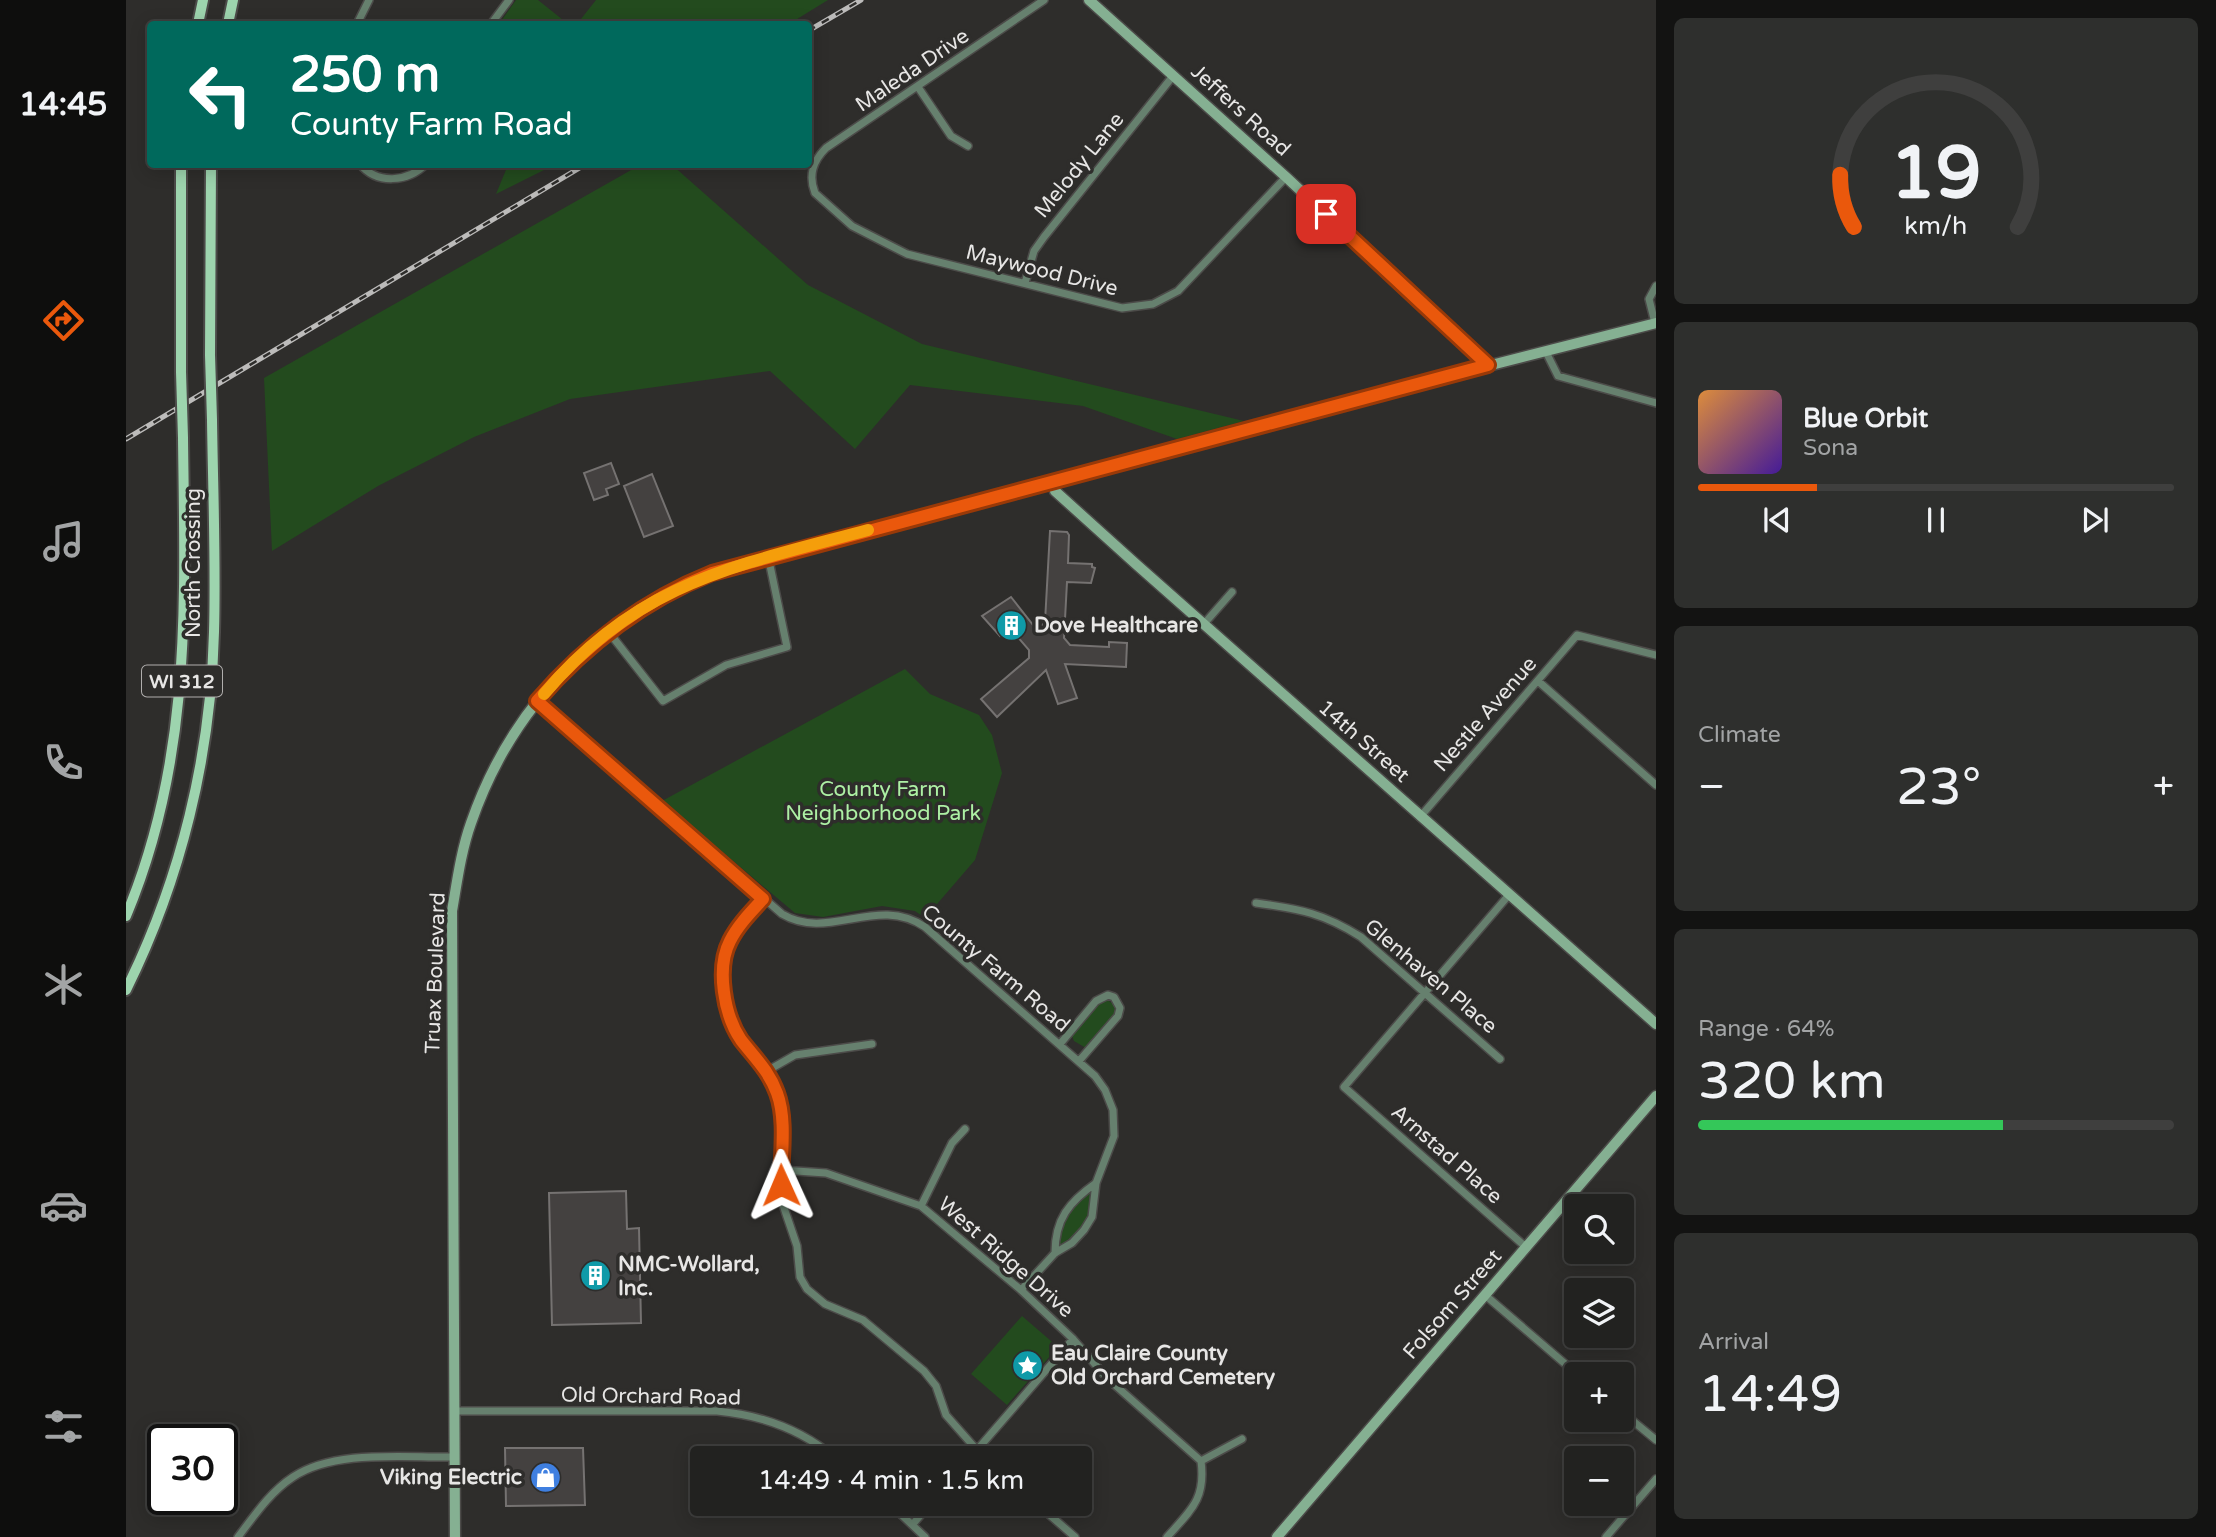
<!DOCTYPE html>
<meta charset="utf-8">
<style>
body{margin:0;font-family:"Varela Round",sans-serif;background:#2e2f2d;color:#f1f3f6;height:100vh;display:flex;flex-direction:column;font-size:26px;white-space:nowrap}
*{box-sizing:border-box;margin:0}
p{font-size:23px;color:#a2a4a5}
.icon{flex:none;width:38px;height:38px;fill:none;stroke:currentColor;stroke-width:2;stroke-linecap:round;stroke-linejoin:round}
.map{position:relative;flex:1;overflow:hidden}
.sheet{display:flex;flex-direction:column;gap:18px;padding:18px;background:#131312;width:560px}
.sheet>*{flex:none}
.top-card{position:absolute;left:21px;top:21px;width:665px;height:147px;border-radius:7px;box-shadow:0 4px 18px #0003,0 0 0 2px #3f3f3e;background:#00695c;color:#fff;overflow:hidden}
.tools{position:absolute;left:1438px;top:1194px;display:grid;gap:14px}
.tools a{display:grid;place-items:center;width:70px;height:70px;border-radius:7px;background:#222220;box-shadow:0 4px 18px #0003,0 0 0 2px #3f3f3e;font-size:35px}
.speed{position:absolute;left:21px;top:1424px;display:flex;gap:14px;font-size:35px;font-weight:700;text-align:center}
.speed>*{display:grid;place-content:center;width:91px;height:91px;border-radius:50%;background:#222220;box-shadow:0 4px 18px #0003,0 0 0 2px #3f3f3e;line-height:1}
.speed .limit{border:4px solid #111;border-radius:10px;background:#fff;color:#111}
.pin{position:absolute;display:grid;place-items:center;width:60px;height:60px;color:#fff;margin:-30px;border-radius:14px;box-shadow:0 4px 10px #0006}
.me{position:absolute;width:77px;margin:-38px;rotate:359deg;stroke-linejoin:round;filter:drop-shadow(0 0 5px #0008)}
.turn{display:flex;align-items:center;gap:24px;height:147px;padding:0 28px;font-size:32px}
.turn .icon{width:91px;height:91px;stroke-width:2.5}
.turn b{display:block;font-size:49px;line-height:60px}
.big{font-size:52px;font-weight:600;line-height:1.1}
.sheet .widget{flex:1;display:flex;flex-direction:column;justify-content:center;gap:10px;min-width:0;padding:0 24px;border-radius:10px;background:#2e2f2d}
.sheet .dial{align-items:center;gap:0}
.dial svg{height:182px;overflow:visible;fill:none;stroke:#3f3f3e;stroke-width:7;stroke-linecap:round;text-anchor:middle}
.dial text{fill:#f1f3f6;stroke:none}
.song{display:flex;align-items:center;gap:21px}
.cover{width:84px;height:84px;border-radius:10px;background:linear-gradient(135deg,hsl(30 70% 55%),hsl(260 70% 35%))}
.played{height:7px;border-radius:4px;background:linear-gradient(90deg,#ea580c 25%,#3f3f3e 25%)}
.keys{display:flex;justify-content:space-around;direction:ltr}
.heat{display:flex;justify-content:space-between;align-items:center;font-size:38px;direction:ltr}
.charge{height:10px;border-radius:5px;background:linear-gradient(90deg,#34c759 64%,#3f3f3e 0)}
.trip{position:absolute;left:564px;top:1446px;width:402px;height:70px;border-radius:7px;background:#222220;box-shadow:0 4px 18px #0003,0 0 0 2px #3f3f3e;font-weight:600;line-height:70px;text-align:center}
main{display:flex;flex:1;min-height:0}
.menu{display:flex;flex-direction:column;width:126px;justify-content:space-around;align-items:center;background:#0e0e0d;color:#a2a4a5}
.menu .icon{width:49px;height:49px}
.menu .current{color:#ea580c}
.menu b{font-size:32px;color:#f1f3f6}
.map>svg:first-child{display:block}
.green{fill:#234b1e}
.building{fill:#444140;stroke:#757271;stroke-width:2}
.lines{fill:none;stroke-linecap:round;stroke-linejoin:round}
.street-casing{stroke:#4c4b49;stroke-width:10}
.secondary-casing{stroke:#4c4b49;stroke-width:13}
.primary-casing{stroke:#4c4b49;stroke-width:14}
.street{stroke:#66806e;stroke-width:7}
.secondary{stroke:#85b092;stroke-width:10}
.primary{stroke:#9dd4ae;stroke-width:10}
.rail-casing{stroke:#bcbbba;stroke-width:5}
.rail{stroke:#2e2d2b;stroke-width:2.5;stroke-dasharray:8;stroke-linecap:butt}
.primary-bridge-casing{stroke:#4c4b49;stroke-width:14;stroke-linecap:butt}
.primary-bridge{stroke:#9dd4ae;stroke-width:10}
.route-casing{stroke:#983908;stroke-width:18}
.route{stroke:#ea580c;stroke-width:12}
.slow{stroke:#f59e0b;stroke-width:12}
.labels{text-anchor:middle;stroke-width:7;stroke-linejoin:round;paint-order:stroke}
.shield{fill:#2e2d2b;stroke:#b0aead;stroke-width:2}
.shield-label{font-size:19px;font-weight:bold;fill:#e7e6e5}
.street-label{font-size:21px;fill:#e7e6e5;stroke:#2e2d2b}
.poi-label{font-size:21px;font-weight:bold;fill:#e7e6e5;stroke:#2e2d2b;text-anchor:start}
.park-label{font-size:21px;fill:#adf0a4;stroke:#2e2d2b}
</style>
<main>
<nav class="menu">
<b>14:45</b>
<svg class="icon current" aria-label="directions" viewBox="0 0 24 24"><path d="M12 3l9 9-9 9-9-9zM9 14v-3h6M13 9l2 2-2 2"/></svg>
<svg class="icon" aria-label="music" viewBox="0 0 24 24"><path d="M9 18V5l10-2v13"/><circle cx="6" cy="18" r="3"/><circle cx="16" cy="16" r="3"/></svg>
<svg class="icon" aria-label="phone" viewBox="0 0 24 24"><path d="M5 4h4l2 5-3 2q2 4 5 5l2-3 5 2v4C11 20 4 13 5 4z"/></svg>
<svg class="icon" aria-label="climate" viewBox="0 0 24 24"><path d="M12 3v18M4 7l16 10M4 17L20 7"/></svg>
<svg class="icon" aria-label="car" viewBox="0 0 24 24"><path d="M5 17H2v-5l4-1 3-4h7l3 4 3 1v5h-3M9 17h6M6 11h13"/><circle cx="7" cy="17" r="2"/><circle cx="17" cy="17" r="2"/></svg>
<svg class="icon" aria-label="filters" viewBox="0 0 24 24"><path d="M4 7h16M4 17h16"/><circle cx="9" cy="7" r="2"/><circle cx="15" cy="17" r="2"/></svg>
</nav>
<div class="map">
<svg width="1530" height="1537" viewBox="0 0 1530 1537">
<rect width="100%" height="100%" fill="#2e2d2b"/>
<path class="green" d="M 390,0 L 412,0 L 442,24 L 373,24 Z
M 470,0 L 702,0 L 663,24 L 451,24 Z
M 545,164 L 682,285 L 796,344 L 1118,421 L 1051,439 L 957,406 L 784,385 L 729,449 L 644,371 L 444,399 L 348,437 L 252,486 L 146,551 L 138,378 L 514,165 Z
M 382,165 L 382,164 L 428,165 L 370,194 Z
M 779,669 L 804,694 L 853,715 L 866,735 L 876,773 L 849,860 L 799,918 L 789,911 L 756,906 L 697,917 L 669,913 L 536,801 Z
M 981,1000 L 989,1005 L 989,1013 L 960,1048 L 948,1041 L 946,1036 L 975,1002 Z
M 965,1192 C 969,1214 953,1236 933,1245 C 931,1224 947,1202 965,1192 Z
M 896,1316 L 932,1347 L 881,1405 L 845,1374 Z"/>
<path class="building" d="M 485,463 L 493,484 L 480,489 L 482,495 L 468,500 L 458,473 Z
M 526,474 L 547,526 L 518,537 L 498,486 Z
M 924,531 L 941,532 L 943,535 L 942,563 L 966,564 L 966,567 L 969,568 L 965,583 L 941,582 L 938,638 L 944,645 L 983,647 L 983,642 L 1001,643 L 1000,667 L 939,664 L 951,698 L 932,704 L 920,670 L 871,717 L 855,699 L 903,658 L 903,650 L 883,627 L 874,636 L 856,616 L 885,597 L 911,630 L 919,622 Z
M 500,1191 L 501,1229 L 513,1228 L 515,1323 L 426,1325 L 423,1193 Z
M 379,1448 L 457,1448 L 459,1505 L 380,1506 Z"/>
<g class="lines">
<defs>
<path id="street" d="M 918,0 L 700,148 C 687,161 682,175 689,193 L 726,226 L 781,254 L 996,308 L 1027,304 L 1052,291 L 1160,177
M 231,24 L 243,0
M 365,24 L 383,0
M 792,87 L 825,136 L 842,146
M 234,164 C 251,185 282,182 300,164
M 899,283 L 908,251 L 918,237 L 1047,76
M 1529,323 L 1523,299 L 1530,286
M 1420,352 L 1432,376 L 1530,403
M 1077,625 L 1106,592
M 482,631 L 537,701 L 600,665 L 661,647 L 642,556
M 1412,681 L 1530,785
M 411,701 L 656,914 C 703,942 751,894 799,927 L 969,1076 L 979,1090 L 987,1110 L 988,1136 L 970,1183 L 966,1217 L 958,1230 L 946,1243 L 929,1253 L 895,1290
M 1294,817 L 1451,635 L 1530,655
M 1382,896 L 1218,1087 L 1401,1248
M 637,899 C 625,912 612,925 604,941 C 590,968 598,1016 616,1040 C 634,1065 648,1078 655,1110 L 655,1199 L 671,1246 L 674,1277 L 681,1289 L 699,1304 L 737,1320 L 798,1371 L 810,1386 L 820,1415 L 858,1458
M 1130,903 C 1174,909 1197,913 1235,937 L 1374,1059
M 934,1044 L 970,1001 L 982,995 L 988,997 L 994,1008 L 992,1016 L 953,1061
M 641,1071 L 669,1055 L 746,1044
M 655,1170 L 700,1173 L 795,1206 L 895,1290 L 947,1339 L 981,1378 L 1075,1461 C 1080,1499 1065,1510 1041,1537
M 795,1206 L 826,1143 L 839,1129
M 929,1253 C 929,1219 943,1202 970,1183
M 1359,1295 L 1451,1374
M 328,1411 L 591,1411 C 635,1415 675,1429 709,1458
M 1496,1412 L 1530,1440
M 844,1458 L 947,1339
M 1075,1461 L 1116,1439
M 763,1503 L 799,1537
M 910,1503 L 949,1537
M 787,1524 L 805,1503
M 112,1537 C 128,1516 144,1492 167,1477 C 209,1449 279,1458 328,1457
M 1480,1537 L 1530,1479"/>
<path id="secondary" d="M 963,0 L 1160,177 L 1362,365
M 927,481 L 929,491 L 1011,565 L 1530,1024
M 329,1537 L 326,911 C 331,882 335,851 345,823 C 390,693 487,606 615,564 L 1154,419 L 1530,323
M 1151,1537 L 1530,1096"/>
<path id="primary" d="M 72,24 L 77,0
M 102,24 L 107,0
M 84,355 L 85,164
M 55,372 L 55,164
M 0,916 C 66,759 59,604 57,438
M 0,990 C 55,879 85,756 88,632 C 90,562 87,491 86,420"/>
</defs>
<use href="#street" class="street-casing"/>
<use href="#secondary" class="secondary-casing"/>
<use href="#primary" class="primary-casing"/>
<use href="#street" class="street"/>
<use href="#secondary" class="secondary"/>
<use href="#primary" class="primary"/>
<defs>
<path id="rail" d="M 682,31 L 735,0
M 0,439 L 460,164"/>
</defs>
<use href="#rail" class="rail-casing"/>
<use href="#rail" class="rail"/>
<defs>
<path id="primary-bridge" d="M 84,355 L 86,420
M 55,372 L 57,438"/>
</defs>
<use href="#primary-bridge" class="primary-bridge-casing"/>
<use href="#primary-bridge" class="primary-bridge"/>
</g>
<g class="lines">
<defs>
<path id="route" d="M 655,1185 C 655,1156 661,1120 651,1093 C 643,1071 629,1058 615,1040 C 598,1015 590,968 604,941 C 612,925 625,912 637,899 L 411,701 C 460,644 516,601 586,573 L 1362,365 L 1200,214"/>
</defs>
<use href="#route" class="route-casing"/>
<use href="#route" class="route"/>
<path class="slow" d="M 418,694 C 512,582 609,566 742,530"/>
</g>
<defs>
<symbol id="building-disc" viewBox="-11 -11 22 22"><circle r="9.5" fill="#0f9aa8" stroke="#2e2d2b"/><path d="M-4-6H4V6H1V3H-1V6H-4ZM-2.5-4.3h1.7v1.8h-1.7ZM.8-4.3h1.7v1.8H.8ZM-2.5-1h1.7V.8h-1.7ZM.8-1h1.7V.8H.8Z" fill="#fff"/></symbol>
<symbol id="sight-disc" viewBox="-11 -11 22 22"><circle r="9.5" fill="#0f9aa8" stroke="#2e2d2b"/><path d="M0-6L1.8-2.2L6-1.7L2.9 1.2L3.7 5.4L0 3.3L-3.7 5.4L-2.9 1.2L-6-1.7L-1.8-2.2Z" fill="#fff"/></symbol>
<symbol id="shop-disc" viewBox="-11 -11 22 22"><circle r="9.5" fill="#3f7fe0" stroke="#2e2d2b"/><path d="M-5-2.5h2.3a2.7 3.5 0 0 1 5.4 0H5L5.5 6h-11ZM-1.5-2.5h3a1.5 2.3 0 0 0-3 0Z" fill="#fff"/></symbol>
</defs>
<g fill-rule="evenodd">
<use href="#building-disc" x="868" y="608" width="35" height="35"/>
<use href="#building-disc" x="452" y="1258" width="35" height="35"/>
<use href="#sight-disc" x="884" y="1348" width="35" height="35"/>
<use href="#shop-disc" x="402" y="1460" width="35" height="35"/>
</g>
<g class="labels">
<rect class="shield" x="16" y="665.5" width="80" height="31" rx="5"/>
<g class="shield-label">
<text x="56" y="688">WI 312</text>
</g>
<g class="street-label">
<text transform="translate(786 70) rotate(-34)" y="7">Maleda Drive</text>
<text transform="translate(1115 110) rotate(42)" y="7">Jeffers Road</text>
<text transform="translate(953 165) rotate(-51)" y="7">Melody Lane</text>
<text transform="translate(916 270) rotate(14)" y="7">Maywood Drive</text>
<text transform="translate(67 563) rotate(-90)" y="7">North Crossing</text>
<text transform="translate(1359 714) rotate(-49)" y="7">Nestle Avenue</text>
<text transform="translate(1238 741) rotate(41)" y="7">14th Street</text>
<text transform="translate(870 968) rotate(40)" y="7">County Farm Road</text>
<text transform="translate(309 973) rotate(-88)" y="7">Truax Boulevard</text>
<text transform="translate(1305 976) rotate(40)" y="7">Glenhaven Place</text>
<text transform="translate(1321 1154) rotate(41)" y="7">Arnstad Place</text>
<text transform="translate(880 1257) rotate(41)" y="7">West Ridge Drive</text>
<text transform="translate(1326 1304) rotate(-49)" y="7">Folsom Street</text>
<text transform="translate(525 1396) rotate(1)" y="7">Old Orchard Road</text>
</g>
<g class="poi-label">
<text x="908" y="632">Dove Healthcare</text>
<text x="492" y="1271">NMC-Wollard,<tspan x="492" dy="24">Inc.</tspan></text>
<text x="925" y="1360">Eau Claire County<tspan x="925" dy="24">Old Orchard Cemetery</tspan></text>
<text x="396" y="1484" text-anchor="end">Viking Electric</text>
</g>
<g class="park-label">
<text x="757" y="796">County Farm<tspan x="757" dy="24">Neighborhood Park</tspan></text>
</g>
</g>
</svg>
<div class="tools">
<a><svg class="icon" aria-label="search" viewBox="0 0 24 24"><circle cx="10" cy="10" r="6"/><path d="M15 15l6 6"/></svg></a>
<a><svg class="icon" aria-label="layers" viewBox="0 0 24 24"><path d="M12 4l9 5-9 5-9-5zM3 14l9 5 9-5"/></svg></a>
<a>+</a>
<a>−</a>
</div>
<div class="speed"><div class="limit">30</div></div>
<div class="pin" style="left:1200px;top:214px;background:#d93025"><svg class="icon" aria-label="arrive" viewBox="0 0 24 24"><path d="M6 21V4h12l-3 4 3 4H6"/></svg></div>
<svg class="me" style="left:655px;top:1185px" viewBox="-20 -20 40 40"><path d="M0-17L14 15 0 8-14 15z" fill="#ea580c" stroke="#fff" stroke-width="4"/></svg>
<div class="trip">14:49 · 4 min · 1.5 km</div>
<div class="top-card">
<div class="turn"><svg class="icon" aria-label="left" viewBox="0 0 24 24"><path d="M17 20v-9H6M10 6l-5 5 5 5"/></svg><div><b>250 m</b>County Farm Road</div></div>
</div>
</div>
<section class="sheet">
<div class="widget dial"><svg viewBox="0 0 100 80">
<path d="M14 69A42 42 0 1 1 86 69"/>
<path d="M14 69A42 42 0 0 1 8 46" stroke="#ea580c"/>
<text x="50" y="56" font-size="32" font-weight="700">19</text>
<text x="50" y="72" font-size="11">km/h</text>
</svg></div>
<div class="widget">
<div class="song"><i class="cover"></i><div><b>Blue Orbit</b><p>Sona</p></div></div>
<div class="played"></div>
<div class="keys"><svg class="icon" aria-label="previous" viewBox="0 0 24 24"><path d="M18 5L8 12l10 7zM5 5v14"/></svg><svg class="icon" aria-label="pause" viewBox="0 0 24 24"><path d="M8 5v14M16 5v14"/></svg><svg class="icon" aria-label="next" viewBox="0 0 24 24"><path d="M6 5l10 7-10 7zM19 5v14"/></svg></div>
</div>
<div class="widget"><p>Climate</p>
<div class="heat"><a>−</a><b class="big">23°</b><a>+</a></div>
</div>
<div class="widget"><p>Range · 64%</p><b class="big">320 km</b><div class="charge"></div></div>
<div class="widget"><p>Arrival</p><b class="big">14:49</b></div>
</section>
</main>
